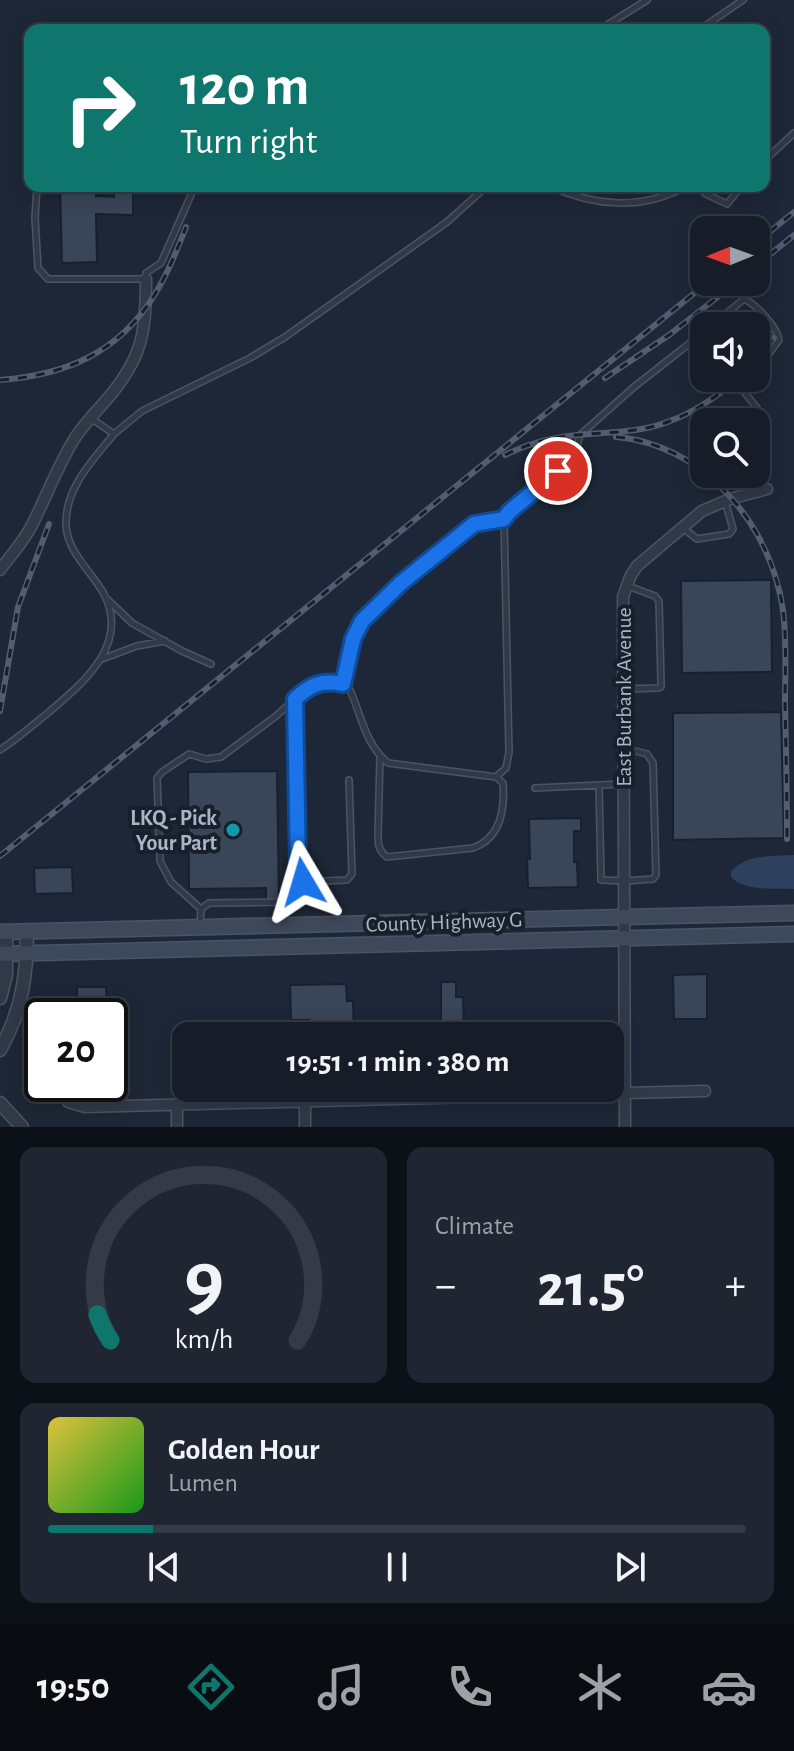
<!DOCTYPE html>
<meta charset="utf-8">
<style>
body{margin:0;font-family:"Alegreya Sans",sans-serif;background:#1f2631;color:#f1f3f6;height:100vh;display:flex;flex-direction:column;font-size:30px;white-space:nowrap}
*{box-sizing:border-box;margin:0}
p{font-size:26px;color:#9ea2a8}
.icon{flex:none;width:44px;height:44px;fill:none;stroke:currentColor;stroke-width:2;stroke-linecap:round;stroke-linejoin:round}
.map{position:relative;height:1127px;overflow:hidden}
.panel{display:flex;flex-direction:column;gap:20px;padding:20px;background:#0c1017;flex:1}
.panel>*{flex:none}
.hud{position:absolute;left:24px;top:24px;width:746px;height:168px;border-radius:16px;box-shadow:0 4px 20px #0003,0 0 0 2px #353b46;background:#0f766e;color:#fff;overflow:hidden}
.needle{width:52px;rotate:269deg}
.buttons{position:absolute;left:690px;top:216px;display:grid;gap:16px}
.buttons a{display:grid;place-items:center;width:80px;height:80px;border-radius:16px;background:#161d29;box-shadow:0 4px 20px #0003,0 0 0 2px #353b46;font-size:40px}
.speed{position:absolute;left:24px;top:998px;display:flex;gap:16px;font-size:40px;font-weight:700;text-align:center}
.speed>*{display:grid;place-content:center;width:104px;height:104px;border-radius:50%;background:#161d29;box-shadow:0 4px 20px #0003,0 0 0 2px #353b46;line-height:1}
.speed .limit{border:4px solid #111;border-radius:12px;background:#fff;color:#111}
.pin{position:absolute;display:grid;place-items:center;width:68px;height:68px;color:#fff;margin:-34px;border:4px solid #fff;border-radius:50%;box-shadow:0 2px 8px #0007}
.me{position:absolute;width:88px;margin:-44px;rotate:353deg;stroke-linejoin:round;filter:drop-shadow(0 0 6px #0008)}
.turn{display:flex;align-items:center;gap:28px;height:168px;padding:0 24px;font-size:36px}
.turn .icon{width:104px;height:104px;stroke-width:2.5}
.turn b{display:block;font-size:56px;line-height:68px}
.big{font-size:60px;font-weight:700;line-height:1.1}
.panel .card{flex:1;display:flex;flex-direction:column;justify-content:center;gap:12px;min-width:0;padding:0 28px;border-radius:16px;background:#1f2631}
.panel .dial{align-items:center;gap:0}
.dial svg{height:208px;overflow:visible;fill:none;stroke:#353b46;stroke-width:7;stroke-linecap:round;text-anchor:middle}
.dial text{fill:#f1f3f6;stroke:none}
.song{display:flex;align-items:center;gap:24px}
.cover{width:96px;height:96px;border-radius:12px;background:linear-gradient(135deg,hsl(50 70% 55%),hsl(120 70% 35%))}
.played{height:8px;border-radius:4px;background:linear-gradient(90deg,#0f766e 15%,#353b46 15%)}
.keys{display:flex;justify-content:space-around;direction:ltr}
.heat{display:flex;justify-content:space-between;align-items:center;font-size:44px;direction:ltr}
.panel .tiles{flex:1;display:grid;gap:20px;grid-template-columns:1fr 1fr}
.card:last-child{grid-column:span 2}
.trip{position:absolute;left:172px;top:1022px;width:452px;height:80px;border-radius:16px;background:#161d29;box-shadow:0 4px 20px #0003,0 0 0 2px #353b46;font-weight:700;line-height:80px;text-align:center}
.tabs{display:flex;height:128px;justify-content:space-around;align-items:center;background:#090c10;color:#9ea2a8}
.tabs .icon{width:56px;height:56px}
.tabs .selected{color:#0f766e}
.tabs b{font-size:36px;color:#f1f3f6}
.map>svg:first-child{display:block}
.water{fill:#2d405e}
.building{fill:#394558;stroke:#18202e;stroke-width:2}
.lines{fill:none;stroke-linecap:round;stroke-linejoin:round}
.service-casing{stroke:#4b5463;stroke-width:8}
.minor-casing{stroke:#4b5463;stroke-width:13}
.tertiary-casing{stroke:#4b5463;stroke-width:15}
.secondary-casing{stroke:#4b5463;stroke-width:17}
.service{stroke:#313947;stroke-width:5}
.minor{stroke:#313947;stroke-width:10}
.tertiary{stroke:#313947;stroke-width:12}
.secondary{stroke:#3e485b;stroke-width:14}
.rail-casing{stroke:#525d6f;stroke-width:6}
.rail{stroke:#171f2b;stroke-width:3;stroke-dasharray:9;stroke-linecap:butt}
.route-casing{stroke:#114b97;stroke-width:20}
.route{stroke:#1a73e8;stroke-width:14}
.culture-dot{fill:#0f9aa8;stroke:#171f2b;stroke-width:3}
.labels{text-anchor:middle;stroke-width:8;stroke-linejoin:round;paint-order:stroke}
.street-label{font-size:22px;fill:#aab4c5;stroke:#171f2b}
.poi-label{font-size:22px;font-weight:bold;fill:#aab4c5;stroke:#171f2b;text-anchor:end}
</style>
<div class="map">
<svg width="794" height="1127" viewBox="0 0 794 1127">
<rect width="100%" height="100%" fill="#1d2737"/>
<path class="water" d="M 794,855 L 794,889 C 775,888 745,892 731,877 L 731,871 C 748,854 772,856 794,855 Z"/>
<path class="building" d="M 60,186 L 96,186 L 96,196 L 114,197 L 114,186 L 133,186 L 133,215 L 96,214 L 97,262 L 62,263 Z
M 771,580 L 772,672 L 682,673 L 681,581 Z
M 781,712 L 784,838 L 673,840 L 673,713 Z
M 277,771 L 279,901 L 266,901 L 266,888 L 189,889 L 188,772 Z
M 581,818 L 581,831 L 574,831 L 574,862 L 577,862 L 578,887 L 528,888 L 527,859 L 530,859 L 529,819 Z
M 72,867 L 73,893 L 35,894 L 34,868 Z
M 707,974 L 707,1019 L 674,1019 L 673,975 Z
M 441,982 L 456,982 L 456,997 L 463,997 L 464,1028 L 441,1029 Z
M 346,984 L 347,1001 L 353,1001 L 354,1036 L 309,1036 L 309,1020 L 291,1020 L 290,985 Z
M 77,987 L 106,987 L 107,1006 L 77,1007 Z"/>
<g class="lines">
<defs>
<path id="service" d="M 599,30 L 647,0
M 699,30 L 743,0
M 764,161 L 794,133
M 37,186 L 35,218 L 38,268 L 48,279 L 146,279 L 146,273 L 161,263 L 195,186
M 550,186 C 593,206 643,211 686,186
M 699,186 L 706,194 L 727,204 L 742,186
M 711,326 L 744,299 C 756,304 778,328 779,340 L 756,371
M 751,378 L 742,389 L 760,412 L 759,421 L 756,425
M 92,419 L 114,434 L 142,411 L 250,358 L 285,337 L 447,222 L 487,186
M 747,474 L 748,493
M 683,528 L 697,539 L 729,534 L 733,529 L 725,501
M 107,599 L 132,623 L 182,651 L 211,664
M 102,659 L 137,646 L 165,641
M 343,684 L 353,639 L 362,621 L 401,583 L 474,524 L 504,519
M 624,689 L 658,688 L 661,687 L 661,682 L 659,601 L 655,596 L 628,586
M 0,750 C 17,739 33,725 49,712 C 83,683 130,645 104,594 C 92,572 67,552 66,525 C 65,488 92,461 114,434
M 496,777 L 506,768 L 509,752 L 504,519 L 509,512 L 574,457 L 580,435 L 634,387 L 704,332
M 599,785 L 601,880 L 625,881 L 653,879 L 656,875 L 653,763 L 647,754 L 624,748
M 535,788 L 622,784
M 303,882 L 347,880 L 352,874 L 349,780
M 201,909 L 171,882 L 160,861 L 157,778 L 162,772 L 189,754 L 206,759 L 221,757 L 276,716 L 307,688 L 321,683 L 343,684 L 350,690 C 362,717 365,744 388,763 L 496,777 L 503,783 C 505,809 501,838 473,848 L 387,857 C 379,851 378,845 378,835 L 380,756
M 285,924 L 285,905 L 298,893 L 302,886 L 298,866 L 295,699
M 200,926 L 201,909 L 209,903 L 287,902"/>
<path id="minor" d="M 0,570 C 11,555 24,541 32,525 C 46,497 57,468 73,441 C 82,426 96,412 108,398 C 143,357 146,331 146,279
M 68,1102 L 85,1107 L 705,1091
M 177,1127 L 177,1105
M 305,1127 L 305,1102
M 625,1127 L 623,597 L 630,577 L 637,566 L 702,511 L 730,499 L 767,489"/>
<path id="tertiary" d="M 0,998 L 6,975 L 6,932
M 0,1050 C 22,1010 27,976 27,931
M 0,1103 L 22,1127"/>
<path id="secondary" d="M 0,932 L 794,913
M 0,954 L 794,934"/>
</defs>
<use href="#service" class="service-casing"/>
<use href="#minor" class="minor-casing"/>
<use href="#tertiary" class="tertiary-casing"/>
<use href="#secondary" class="secondary-casing"/>
<use href="#service" class="service"/>
<use href="#minor" class="minor"/>
<use href="#tertiary" class="tertiary"/>
<use href="#secondary" class="secondary"/>
<defs>
<path id="rail" d="M 756,243 L 794,212
M 756,266 L 794,235
M 756,361 L 774,338
M 605,378 L 669,335 L 737,282
M 0,380 C 66,375 119,353 155,294 C 168,273 177,250 186,227
M 616,437 C 646,439 680,453 704,472
M 505,455 C 527,444 552,437 577,435 C 608,432 641,433 670,421 C 695,412 719,395 739,378
M 706,474 C 748,508 775,556 783,610 C 787,641 785,673 785,703 C 786,748 787,794 787,839
M 0,711 L 18,607 L 49,524
M 0,856 L 708,282"/>
</defs>
<use href="#rail" class="rail-casing"/>
<use href="#rail" class="rail"/>
</g>
<g class="lines">
<defs>
<path id="route" d="M 303,882 L 298,866 L 295,699 C 311,684 322,680 343,684 L 353,639 L 362,621 L 401,583 L 474,524 L 504,519 L 509,512 L 558,471"/>
</defs>
<use href="#route" class="route-casing"/>
<use href="#route" class="route"/>
</g>
<circle class="culture-dot" cx="233" cy="830" r="8"/>
<g class="labels">
<g class="street-label">
<text transform="translate(623 697) rotate(-90)" y="8">East Burbank Avenue</text>
<text transform="translate(444 921) rotate(-2)" y="8">County Highway G</text>
</g>
<g class="poi-label">
<text x="217" y="825">LKQ - Pick<tspan x="217" dy="25">Your Part</tspan></text>
</g>
</g>
</svg>
<div class="buttons">
<a><svg class="needle" viewBox="-14 -14 28 28"><path d="M0-13l5 13h-10z" fill="#e53935"/><path d="M0 13l5-13h-10z" fill="#9ea2a8"/></svg></a>
<a><svg class="icon" aria-label="sound" viewBox="0 0 24 24"><path d="M4 9h4l5-4v14l-5-4H4zM17 9q2 3 0 6"/></svg></a>
<a><svg class="icon" aria-label="search" viewBox="0 0 24 24"><circle cx="10" cy="10" r="6"/><path d="M15 15l6 6"/></svg></a>
</div>
<div class="speed"><div class="limit">20</div></div>
<div class="pin" style="left:558px;top:471px;background:#d93025"><svg class="icon" aria-label="arrive" viewBox="0 0 24 24"><path d="M6 21V4h12l-3 4 3 4H6"/></svg></div>
<svg class="me" style="left:303px;top:882px" viewBox="-20 -20 40 40"><path d="M0-17L14 15 0 8-14 15z" fill="#1a73e8" stroke="#fff" stroke-width="4"/></svg>
<div class="trip">19:51 · 1 min · 380 m</div>
<div class="hud">
<div class="turn"><svg class="icon" aria-label="right" viewBox="0 0 24 24"><path d="M7 20v-9h11M14 6l5 5-5 5"/></svg><div><b>120 m</b>Turn right</div></div>
</div>
</div>
<section class="panel">
<div class="tiles">
<div class="card dial"><svg viewBox="0 0 100 80">
<path d="M14 69A42 42 0 1 1 86 69"/>
<path d="M14 69A42 42 0 0 1 9 59" stroke="#0f766e"/>
<text x="50" y="56" font-size="32" font-weight="700">9</text>
<text x="50" y="72" font-size="11">km/h</text>
</svg></div>
<div class="card"><p>Climate</p>
<div class="heat"><a>−</a><b class="big">21.5°</b><a>+</a></div>
</div>
<div class="card">
<div class="song"><i class="cover"></i><div><b>Golden Hour</b><p>Lumen</p></div></div>
<div class="played"></div>
<div class="keys"><svg class="icon" aria-label="previous" viewBox="0 0 24 24"><path d="M18 5L8 12l10 7zM5 5v14"/></svg><svg class="icon" aria-label="pause" viewBox="0 0 24 24"><path d="M8 5v14M16 5v14"/></svg><svg class="icon" aria-label="next" viewBox="0 0 24 24"><path d="M6 5l10 7-10 7zM19 5v14"/></svg></div>
</div>
</div>
</section>
<nav class="tabs">
<b>19:50</b>
<svg class="icon selected" aria-label="directions" viewBox="0 0 24 24"><path d="M12 3l9 9-9 9-9-9zM9 14v-3h6M13 9l2 2-2 2"/></svg>
<svg class="icon" aria-label="music" viewBox="0 0 24 24"><path d="M9 18V5l10-2v13"/><circle cx="6" cy="18" r="3"/><circle cx="16" cy="16" r="3"/></svg>
<svg class="icon" aria-label="phone" viewBox="0 0 24 24"><path d="M5 4h4l2 5-3 2q2 4 5 5l2-3 5 2v4C11 20 4 13 5 4z"/></svg>
<svg class="icon" aria-label="climate" viewBox="0 0 24 24"><path d="M12 3v18M4 7l16 10M4 17L20 7"/></svg>
<svg class="icon" aria-label="car" viewBox="0 0 24 24"><path d="M5 17H2v-5l4-1 3-4h7l3 4 3 1v5h-3M9 17h6M6 11h13"/><circle cx="7" cy="17" r="2"/><circle cx="17" cy="17" r="2"/></svg>
</nav>
